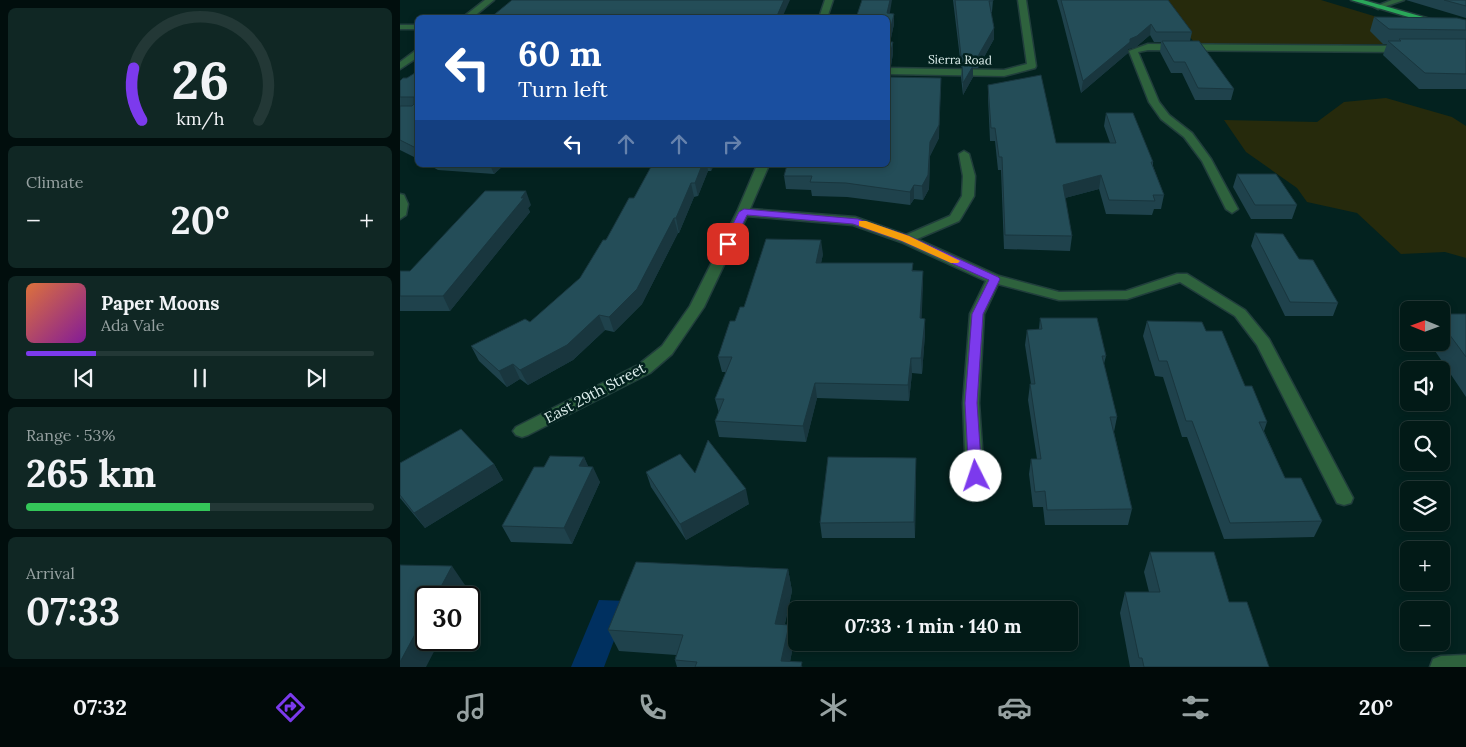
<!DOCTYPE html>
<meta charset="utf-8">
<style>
body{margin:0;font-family:Lora,serif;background:#102724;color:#f1f3f6;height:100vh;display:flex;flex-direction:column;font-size:19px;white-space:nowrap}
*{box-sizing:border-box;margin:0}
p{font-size:16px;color:#96a1a1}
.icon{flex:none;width:28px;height:28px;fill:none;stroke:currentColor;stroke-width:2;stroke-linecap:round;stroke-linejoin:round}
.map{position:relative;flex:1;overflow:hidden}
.sheet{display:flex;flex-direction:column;gap:8px;padding:8px;background:#010e0d;width:400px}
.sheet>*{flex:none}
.top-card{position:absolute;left:15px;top:15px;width:475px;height:152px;border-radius:8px;box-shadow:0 2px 8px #0003,0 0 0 1px #233836;background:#1a4fa0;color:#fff;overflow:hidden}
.needle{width:32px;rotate:271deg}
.fabs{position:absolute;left:1000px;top:301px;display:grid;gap:10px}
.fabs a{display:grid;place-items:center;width:50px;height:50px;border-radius:8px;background:#021a17;box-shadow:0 2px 8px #0003,0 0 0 1px #233836;font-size:25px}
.speed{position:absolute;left:15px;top:586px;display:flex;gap:10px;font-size:25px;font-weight:700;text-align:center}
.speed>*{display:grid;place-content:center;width:65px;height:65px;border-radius:50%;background:#021a17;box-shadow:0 2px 8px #0003,0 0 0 1px #233836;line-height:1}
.speed .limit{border:2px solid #111;border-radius:8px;background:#fff;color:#111}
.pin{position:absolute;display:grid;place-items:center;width:42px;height:42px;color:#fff;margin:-21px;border-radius:10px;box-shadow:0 2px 8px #0006}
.me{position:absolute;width:55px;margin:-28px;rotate:356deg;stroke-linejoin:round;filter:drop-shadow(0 0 4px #0008)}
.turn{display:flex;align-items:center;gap:18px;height:105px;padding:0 20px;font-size:22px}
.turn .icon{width:65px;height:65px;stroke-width:2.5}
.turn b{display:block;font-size:35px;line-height:42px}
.lanes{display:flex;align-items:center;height:48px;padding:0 20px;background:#0003;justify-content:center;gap:25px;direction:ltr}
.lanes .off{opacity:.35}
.big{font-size:38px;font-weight:700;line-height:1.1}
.sheet .tile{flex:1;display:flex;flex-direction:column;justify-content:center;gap:8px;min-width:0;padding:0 18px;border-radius:8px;background:#102724}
.sheet .dial{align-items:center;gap:0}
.dial svg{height:130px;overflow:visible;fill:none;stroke:#233836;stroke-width:7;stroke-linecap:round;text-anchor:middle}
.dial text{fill:#f1f3f6;stroke:none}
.song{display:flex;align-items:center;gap:15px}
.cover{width:60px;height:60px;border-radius:8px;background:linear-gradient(135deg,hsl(20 70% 55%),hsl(290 70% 35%))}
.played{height:5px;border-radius:2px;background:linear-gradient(90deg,#7c3aed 20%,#233836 20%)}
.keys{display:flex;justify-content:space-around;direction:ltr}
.heat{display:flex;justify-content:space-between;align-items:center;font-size:28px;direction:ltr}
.charge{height:8px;border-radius:4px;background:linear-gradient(90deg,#34c759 53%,#233836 0)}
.trip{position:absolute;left:388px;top:601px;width:290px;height:50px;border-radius:8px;background:#021a17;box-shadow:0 2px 8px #0003,0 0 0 1px #233836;font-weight:700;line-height:50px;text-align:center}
.tabs{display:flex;height:80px;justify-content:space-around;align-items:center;background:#010a09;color:#96a1a1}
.tabs .icon{width:35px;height:35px}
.tabs .selected{color:#7c3aed}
.tabs b{font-size:22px;color:#f1f3f6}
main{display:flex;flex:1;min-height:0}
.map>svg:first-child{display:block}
.green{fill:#262a0c}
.water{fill:#003060}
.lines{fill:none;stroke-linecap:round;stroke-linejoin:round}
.minor-casing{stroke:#213e3c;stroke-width:3}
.major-casing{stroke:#213e3c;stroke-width:3}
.minor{fill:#2e623d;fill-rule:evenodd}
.major{fill:#2aa759;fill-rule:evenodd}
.wall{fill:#1f424c}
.shaded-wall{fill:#19363e}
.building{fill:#244d58;stroke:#19363e}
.route{fill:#7c3aed;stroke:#51269a}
.slow{fill:#f59e0b}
.labels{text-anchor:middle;stroke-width:5;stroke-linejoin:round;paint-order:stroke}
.far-street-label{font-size:12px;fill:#dcedeb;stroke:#03221f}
.street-label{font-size:15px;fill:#dcedeb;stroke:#03221f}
</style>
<main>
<section class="sheet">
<div class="tile dial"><svg viewBox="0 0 100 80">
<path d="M14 69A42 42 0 1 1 86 69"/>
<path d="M14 69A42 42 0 0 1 9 37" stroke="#7c3aed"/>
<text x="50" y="56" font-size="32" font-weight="700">26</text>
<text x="50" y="72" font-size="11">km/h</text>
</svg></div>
<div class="tile"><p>Climate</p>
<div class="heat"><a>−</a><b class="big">20°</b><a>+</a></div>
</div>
<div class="tile">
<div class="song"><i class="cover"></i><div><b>Paper Moons</b><p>Ada Vale</p></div></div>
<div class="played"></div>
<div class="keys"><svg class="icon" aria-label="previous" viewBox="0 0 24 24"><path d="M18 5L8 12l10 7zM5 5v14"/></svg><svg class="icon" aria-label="pause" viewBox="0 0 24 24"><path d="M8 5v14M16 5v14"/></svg><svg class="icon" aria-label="next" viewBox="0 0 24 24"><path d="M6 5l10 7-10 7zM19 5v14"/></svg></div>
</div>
<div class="tile"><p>Range · 53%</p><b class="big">265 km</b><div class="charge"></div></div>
<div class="tile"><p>Arrival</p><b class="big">07:33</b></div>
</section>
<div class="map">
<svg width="1066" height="667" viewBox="0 0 1066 667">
<rect width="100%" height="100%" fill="#03221f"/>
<path class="green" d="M 706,0 L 921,0 L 1066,44 L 795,44 L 770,8 Z
M 986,98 L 1052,117 L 1066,126 L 1066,258 L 1045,252 L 1001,254 L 957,213 L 907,202 L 897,188 L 846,152 L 824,120 L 917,122 L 944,102 Z"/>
<path class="water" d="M 199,600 L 229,601 L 204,667 L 171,667 Z"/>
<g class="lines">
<defs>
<path id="minor" d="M 85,0 L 94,0 L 72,18 L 62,18 Z
M 425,0 L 433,0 L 427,18 L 419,18 Z
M 618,0 L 626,0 L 636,66 L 635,68 L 604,76 L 488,74 L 488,68 L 604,70 L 627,64 Z
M 992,0 L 1004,0 L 978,9 L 974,7 Z
M 0,25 L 18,25 L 18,29 L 0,29 Z
M 748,44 L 1005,46 L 1009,49 L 1005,52 L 748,50 L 738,52 L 759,102 L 769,115 L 792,133 L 811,159 L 838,209 L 832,213 L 826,209 L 802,161 L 784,137 L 761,119 L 749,102 L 729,51 Z
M 15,51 L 18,51 L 18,57 L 0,69 L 0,62 Z
M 564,151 L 569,154 L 575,176 L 574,196 L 561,218 L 559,221 L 517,239 L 599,276 L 659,292 L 726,291 L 777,274 L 787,274 L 845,310 L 869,339 L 953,498 L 951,503 L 944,505 L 937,503 L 857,345 L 835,316 L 780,282 L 727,299 L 659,300 L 598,284 L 584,314 L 579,403 L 584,476 L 581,481 L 575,483 L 569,481 L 566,476 L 563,403 L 570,314 L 586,281 L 501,242 L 453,225 L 347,216 L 304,307 L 272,354 L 250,373 L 128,435 L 122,437 L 116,435 L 113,431 L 116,427 L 238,365 L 262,346 L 290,306 L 337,212 L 357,165 L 369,165 L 350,209 L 455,217 L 506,235 L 550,216 L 562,196 L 563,176 L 559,154 Z
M 0,194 L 4,195 L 8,204 L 6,215 L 0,219 Z
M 1066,655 L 1066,667 L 1030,667 L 1033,659 L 1041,656 Z"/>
<path id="major" d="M 951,0 L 963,0 L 1066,29 L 1066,34 Z"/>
</defs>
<use href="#minor" class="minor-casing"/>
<use href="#major" class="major-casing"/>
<use href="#minor" class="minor"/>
<use href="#major" class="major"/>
</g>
<path class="wall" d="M 553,0 L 593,0 L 592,12 L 591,12 L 594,28 L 594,39 L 578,68 L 573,68 L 573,77 L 563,95 L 561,77 L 562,67 L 561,67 Z
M 657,0 L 768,0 L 792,32 L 790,41 L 834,89 L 831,100 L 795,100 L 782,73 L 771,73 L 760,52 L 761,42 L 754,42 L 750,35 L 736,47 L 728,49 L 728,53 L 681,93 L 661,14 Z
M 1005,0 L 1066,0 L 1066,18 L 1006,0 Z
M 490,14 L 494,14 L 494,24 L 490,42 L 493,42 L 493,53 L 491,66 L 488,67 L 488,77 L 539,138 L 530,156 L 529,189 L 523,200 L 514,199 L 510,205 L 447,197 L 412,196 L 411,190 L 386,189 L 384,176 L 488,165 L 488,18 Z
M 974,17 L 1066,20 L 1066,89 L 1019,89 L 983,55 L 987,44 L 983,44 L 970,31 Z
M 18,71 L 18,159 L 0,150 L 0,81 L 7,78 Z
M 588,85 L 656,143 L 710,143 L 704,126 L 706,113 L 753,162 L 753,166 L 764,195 L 761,209 L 754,209 L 752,215 L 706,214 L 699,189 L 665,198 L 672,236 L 670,251 L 604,249 L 601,170 L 598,170 L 595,141 L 590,141 L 588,98 Z
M 29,165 L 104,165 L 94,174 L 38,170 Z
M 252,165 L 314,165 L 311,171 L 308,171 L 298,196 L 294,197 L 279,233 L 278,233 L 242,304 L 214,332 L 205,330 L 173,360 L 128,385 L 120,379 L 107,387 L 79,361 L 71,346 L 130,322 L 180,278 L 234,198 Z
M 837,174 L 897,205 L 892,219 L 851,219 L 833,187 Z
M 131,205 L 128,208 L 130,212 L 50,311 L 0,311 L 0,271 L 10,271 Z
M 855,233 L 899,259 L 938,303 L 933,316 L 885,316 L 851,246 Z
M 423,254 L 421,263 L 523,271 L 521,318 L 525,334 L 522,374 L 512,373 L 509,401 L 417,398 L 406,442 L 319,437 L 315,421 L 319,413 L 315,399 L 326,372 L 322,372 L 318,357 L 344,307 Z
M 1041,314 L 1066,314 L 1066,397 L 1029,342 L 1041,342 Z
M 640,318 L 706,356 L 704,364 L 717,417 L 714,432 L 732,509 L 728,525 L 645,525 L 643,507 L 633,507 L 629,474 L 631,459 L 637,459 L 628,400 L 630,384 L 631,384 L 625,345 L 627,330 L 639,329 Z
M 747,321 L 806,331 L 845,386 L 867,422 L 864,431 L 885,478 L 922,521 L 914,537 L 824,539 L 787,437 L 782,437 L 763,377 L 755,376 L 743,336 Z
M 184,457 L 188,467 L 200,482 L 172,544 L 111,542 L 102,526 L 144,467 Z
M 516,458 L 515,538 L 422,538 L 420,523 Z
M 0,463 L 94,464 L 103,480 L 25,528 L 0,498 Z
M 246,472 L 295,473 L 349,504 L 286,540 L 251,487 Z
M 750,552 L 829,602 L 869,667 L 730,667 L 720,613 L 725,592 L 749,592 L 744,572 Z
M 388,569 L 392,591 L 385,624 L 393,646 L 390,662 L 403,667 L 277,667 L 275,660 L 276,655 L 219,651 L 208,630 Z"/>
<path class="shaded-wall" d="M 384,0 L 390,0 L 382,18 L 376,18 Z
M 490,0 L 492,0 L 488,24 L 487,13 Z
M 494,14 L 494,24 L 488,53 L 488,40 Z
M 751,24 L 750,35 L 736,47 L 728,49 L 728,53 L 681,93 L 683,81 L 730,39 Z
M 594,28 L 594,39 L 578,68 L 578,56 Z
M 493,42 L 493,53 L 491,66 L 488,67 L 489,76 L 488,81 L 488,56 Z
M 573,66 L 573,77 L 563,95 L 563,83 Z
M 541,78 L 539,138 L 530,156 L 529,189 L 523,200 L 522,186 Z
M 90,165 L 104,165 L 94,174 Z
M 302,165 L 307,165 L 308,171 L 298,196 L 295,183 Z
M 310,165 L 314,165 L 311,171 Z
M 701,175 L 699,189 L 661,199 L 663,185 Z
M 291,183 L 294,197 L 279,233 L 276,218 Z
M 514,185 L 514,199 L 510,205 L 510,192 Z
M 126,191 L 131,205 L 128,208 L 130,212 L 50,311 L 43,296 Z
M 274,218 L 278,233 L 242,304 L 214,332 L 209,317 Z
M 421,240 L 423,254 L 418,277 L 416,263 Z
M 523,271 L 523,286 L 521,334 L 520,318 Z
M 199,315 L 205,330 L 173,360 L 128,385 L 120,370 Z
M 525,319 L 525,334 L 522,374 L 521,358 Z
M 511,358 L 512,373 L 509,401 L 508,385 Z
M 113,364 L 120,379 L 107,387 L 99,371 Z
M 415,383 L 417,398 L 406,442 L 403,426 Z
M 184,457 L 191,472 L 193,467 L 200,482 L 172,544 L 164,528 L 179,466 Z
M 516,458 L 516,473 L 515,538 L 514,522 Z
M 94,464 L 103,480 L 25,528 L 14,513 Z
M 346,489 L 349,504 L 286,540 L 280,524 Z
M 52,566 L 67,588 L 62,598 L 35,598 Z
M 388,569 L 392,591 L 380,645 L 375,624 Z
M 26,614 L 26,640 L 40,640 L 26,667 L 0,667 L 0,662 Z
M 389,625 L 393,646 L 389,667 L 381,661 Z"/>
<path class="building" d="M 112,0 L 384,0 L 376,18 L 90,18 Z
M 462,0 L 490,0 L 487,13 L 494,14 L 488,40 L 488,18 L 456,18 Z
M 555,0 L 593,0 L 593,1 L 589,1 L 594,28 L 578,56 L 561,56 Z
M 661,0 L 768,0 L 792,32 L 756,32 L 751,24 L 737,36 L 730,39 L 730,42 L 683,81 Z
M 1044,0 L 1066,0 L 1066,6 Z
M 974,17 L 1057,18 L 1066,20 L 1066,30 L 989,29 Z
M 999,39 L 1066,39 L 1066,74 L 1025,73 L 988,41 L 1001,41 Z
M 762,41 L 799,41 L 834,89 L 798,88 L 785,62 L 774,62 Z
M 488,42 L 493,42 L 490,55 L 488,56 Z
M 562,65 L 573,66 L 563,83 Z
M 18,71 L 18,149 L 0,140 L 0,106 L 12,106 L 14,104 L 14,97 L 0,97 L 0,81 L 3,78 L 7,78 Z
M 641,75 L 656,143 L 716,143 L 706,113 L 733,113 L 753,162 L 751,162 L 764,195 L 753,195 L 755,201 L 709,200 L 701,175 L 663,185 L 672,236 L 605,235 L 602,157 L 599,157 L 595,128 L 591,128 L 588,85 Z
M 488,77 L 541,78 L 539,125 L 530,142 L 528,175 L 522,186 L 514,185 L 510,192 L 446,183 L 410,182 L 412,176 L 384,176 L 387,165 L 488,165 Z
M 252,165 L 302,165 L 295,183 L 291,183 L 276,218 L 274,218 L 237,289 L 209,317 L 199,315 L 167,345 L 120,370 L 113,364 L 99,371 L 71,346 L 125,319 L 130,322 L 180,278 L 203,240 L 206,240 L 229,198 L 234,198 Z
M 837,174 L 876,174 L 897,205 L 855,205 Z
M 85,191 L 126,191 L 121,198 L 124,198 L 43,296 L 0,296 L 0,271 L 10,271 Z
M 855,233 L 883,234 L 899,259 L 913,260 L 938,303 L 890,302 Z
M 366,239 L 421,240 L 416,263 L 513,263 L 512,271 L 523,271 L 520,318 L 525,319 L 521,358 L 511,358 L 508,385 L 415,383 L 403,426 L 315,421 L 324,399 L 315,399 L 332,357 L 318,357 L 330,321 L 335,321 L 340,307 L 344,307 Z
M 1041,314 L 1066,314 L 1066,357 L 1041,323 Z
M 640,318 L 697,318 L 706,356 L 702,356 L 717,417 L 710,417 L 732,509 L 647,510 L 645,491 L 635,492 L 631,459 L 641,459 L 630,384 L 635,384 L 627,330 L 642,329 Z
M 747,321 L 802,322 L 806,331 L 822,331 L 845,386 L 852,386 L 867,422 L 859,422 L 885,478 L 901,478 L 922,521 L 830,523 L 792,421 L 786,421 L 767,361 L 759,361 Z
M 61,429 L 94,464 L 14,513 L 0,495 L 0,463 Z
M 308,440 L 346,489 L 280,524 L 246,472 L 280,454 L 295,473 Z
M 150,456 L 184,457 L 179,466 L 193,467 L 164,528 L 102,526 L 134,467 L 144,467 Z
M 428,457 L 516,458 L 514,522 L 420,523 Z
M 750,552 L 814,552 L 829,602 L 847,602 L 869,667 L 744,667 L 742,658 L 739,658 L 725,592 L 760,592 Z
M 236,562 L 388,569 L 375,624 L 389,625 L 381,661 L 402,662 L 401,667 L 295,667 L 297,662 L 275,660 L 283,635 L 208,630 Z
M 0,565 L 52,566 L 35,598 L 26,598 L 26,614 L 0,662 Z"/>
<path class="route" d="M 344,209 L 458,219 L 509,236 L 598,277 L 600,279 L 583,314 L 577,403 L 582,476 L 580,480 L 576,481 L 571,480 L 569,476 L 565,403 L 572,314 L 589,280 L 502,241 L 453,224 L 347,215 L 332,246 L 325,246 L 323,244 L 339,212 Z"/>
<path class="slow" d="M 459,221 L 466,221 L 509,236 L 560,261 L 558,263 L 551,263 L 502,241 L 459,226 Z"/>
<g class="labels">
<g class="far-street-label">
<text transform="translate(560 60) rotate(1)" y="4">Sierra Road</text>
</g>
<g class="street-label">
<text transform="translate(195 393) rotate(-28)" y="5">East 29th Street</text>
</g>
</g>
</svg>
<div class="fabs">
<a><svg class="needle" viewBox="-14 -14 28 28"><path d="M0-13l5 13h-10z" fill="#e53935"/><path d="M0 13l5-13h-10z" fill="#96a1a1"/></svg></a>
<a><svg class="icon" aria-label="sound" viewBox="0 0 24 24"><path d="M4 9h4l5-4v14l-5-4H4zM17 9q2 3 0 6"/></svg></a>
<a><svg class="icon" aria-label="search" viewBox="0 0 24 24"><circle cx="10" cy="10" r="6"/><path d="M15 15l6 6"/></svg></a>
<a><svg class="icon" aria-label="layers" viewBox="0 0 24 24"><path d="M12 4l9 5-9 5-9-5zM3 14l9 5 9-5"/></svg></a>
<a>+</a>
<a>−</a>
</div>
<div class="speed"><div class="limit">30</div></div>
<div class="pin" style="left:328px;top:244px;background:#d93025"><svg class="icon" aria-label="arrive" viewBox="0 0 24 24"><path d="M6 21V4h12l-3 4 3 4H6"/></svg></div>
<svg class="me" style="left:576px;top:476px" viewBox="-20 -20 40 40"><circle r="19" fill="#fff"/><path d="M0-13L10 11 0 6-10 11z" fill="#7c3aed"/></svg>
<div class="trip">07:33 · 1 min · 140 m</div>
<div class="top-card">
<div class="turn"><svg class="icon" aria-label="left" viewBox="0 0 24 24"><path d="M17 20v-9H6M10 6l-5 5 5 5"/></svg><div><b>60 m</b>Turn left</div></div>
<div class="lanes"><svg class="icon" aria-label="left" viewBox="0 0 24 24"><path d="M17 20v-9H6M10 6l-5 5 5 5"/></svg><svg class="icon off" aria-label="ahead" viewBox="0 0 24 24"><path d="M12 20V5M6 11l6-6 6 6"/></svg><svg class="icon off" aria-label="ahead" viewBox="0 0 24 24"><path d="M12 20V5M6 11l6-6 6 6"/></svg><svg class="icon off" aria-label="right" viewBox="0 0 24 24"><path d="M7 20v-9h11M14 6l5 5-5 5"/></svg></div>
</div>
</div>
</main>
<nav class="tabs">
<b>07:32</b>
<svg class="icon selected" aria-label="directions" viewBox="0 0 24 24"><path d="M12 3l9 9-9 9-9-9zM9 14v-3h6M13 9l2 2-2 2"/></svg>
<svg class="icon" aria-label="music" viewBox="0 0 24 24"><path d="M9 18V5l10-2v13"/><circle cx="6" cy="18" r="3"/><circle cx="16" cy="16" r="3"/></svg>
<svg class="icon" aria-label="phone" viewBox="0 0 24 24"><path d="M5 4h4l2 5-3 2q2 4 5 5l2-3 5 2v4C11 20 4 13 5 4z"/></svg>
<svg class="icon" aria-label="climate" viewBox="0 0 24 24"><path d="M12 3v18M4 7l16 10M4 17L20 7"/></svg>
<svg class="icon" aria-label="car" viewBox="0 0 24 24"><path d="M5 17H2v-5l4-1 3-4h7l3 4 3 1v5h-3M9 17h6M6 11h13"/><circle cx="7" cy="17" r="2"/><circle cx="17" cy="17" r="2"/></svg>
<svg class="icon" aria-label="filters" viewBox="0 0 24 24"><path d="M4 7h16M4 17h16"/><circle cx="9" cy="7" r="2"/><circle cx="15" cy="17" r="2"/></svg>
<b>20°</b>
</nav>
